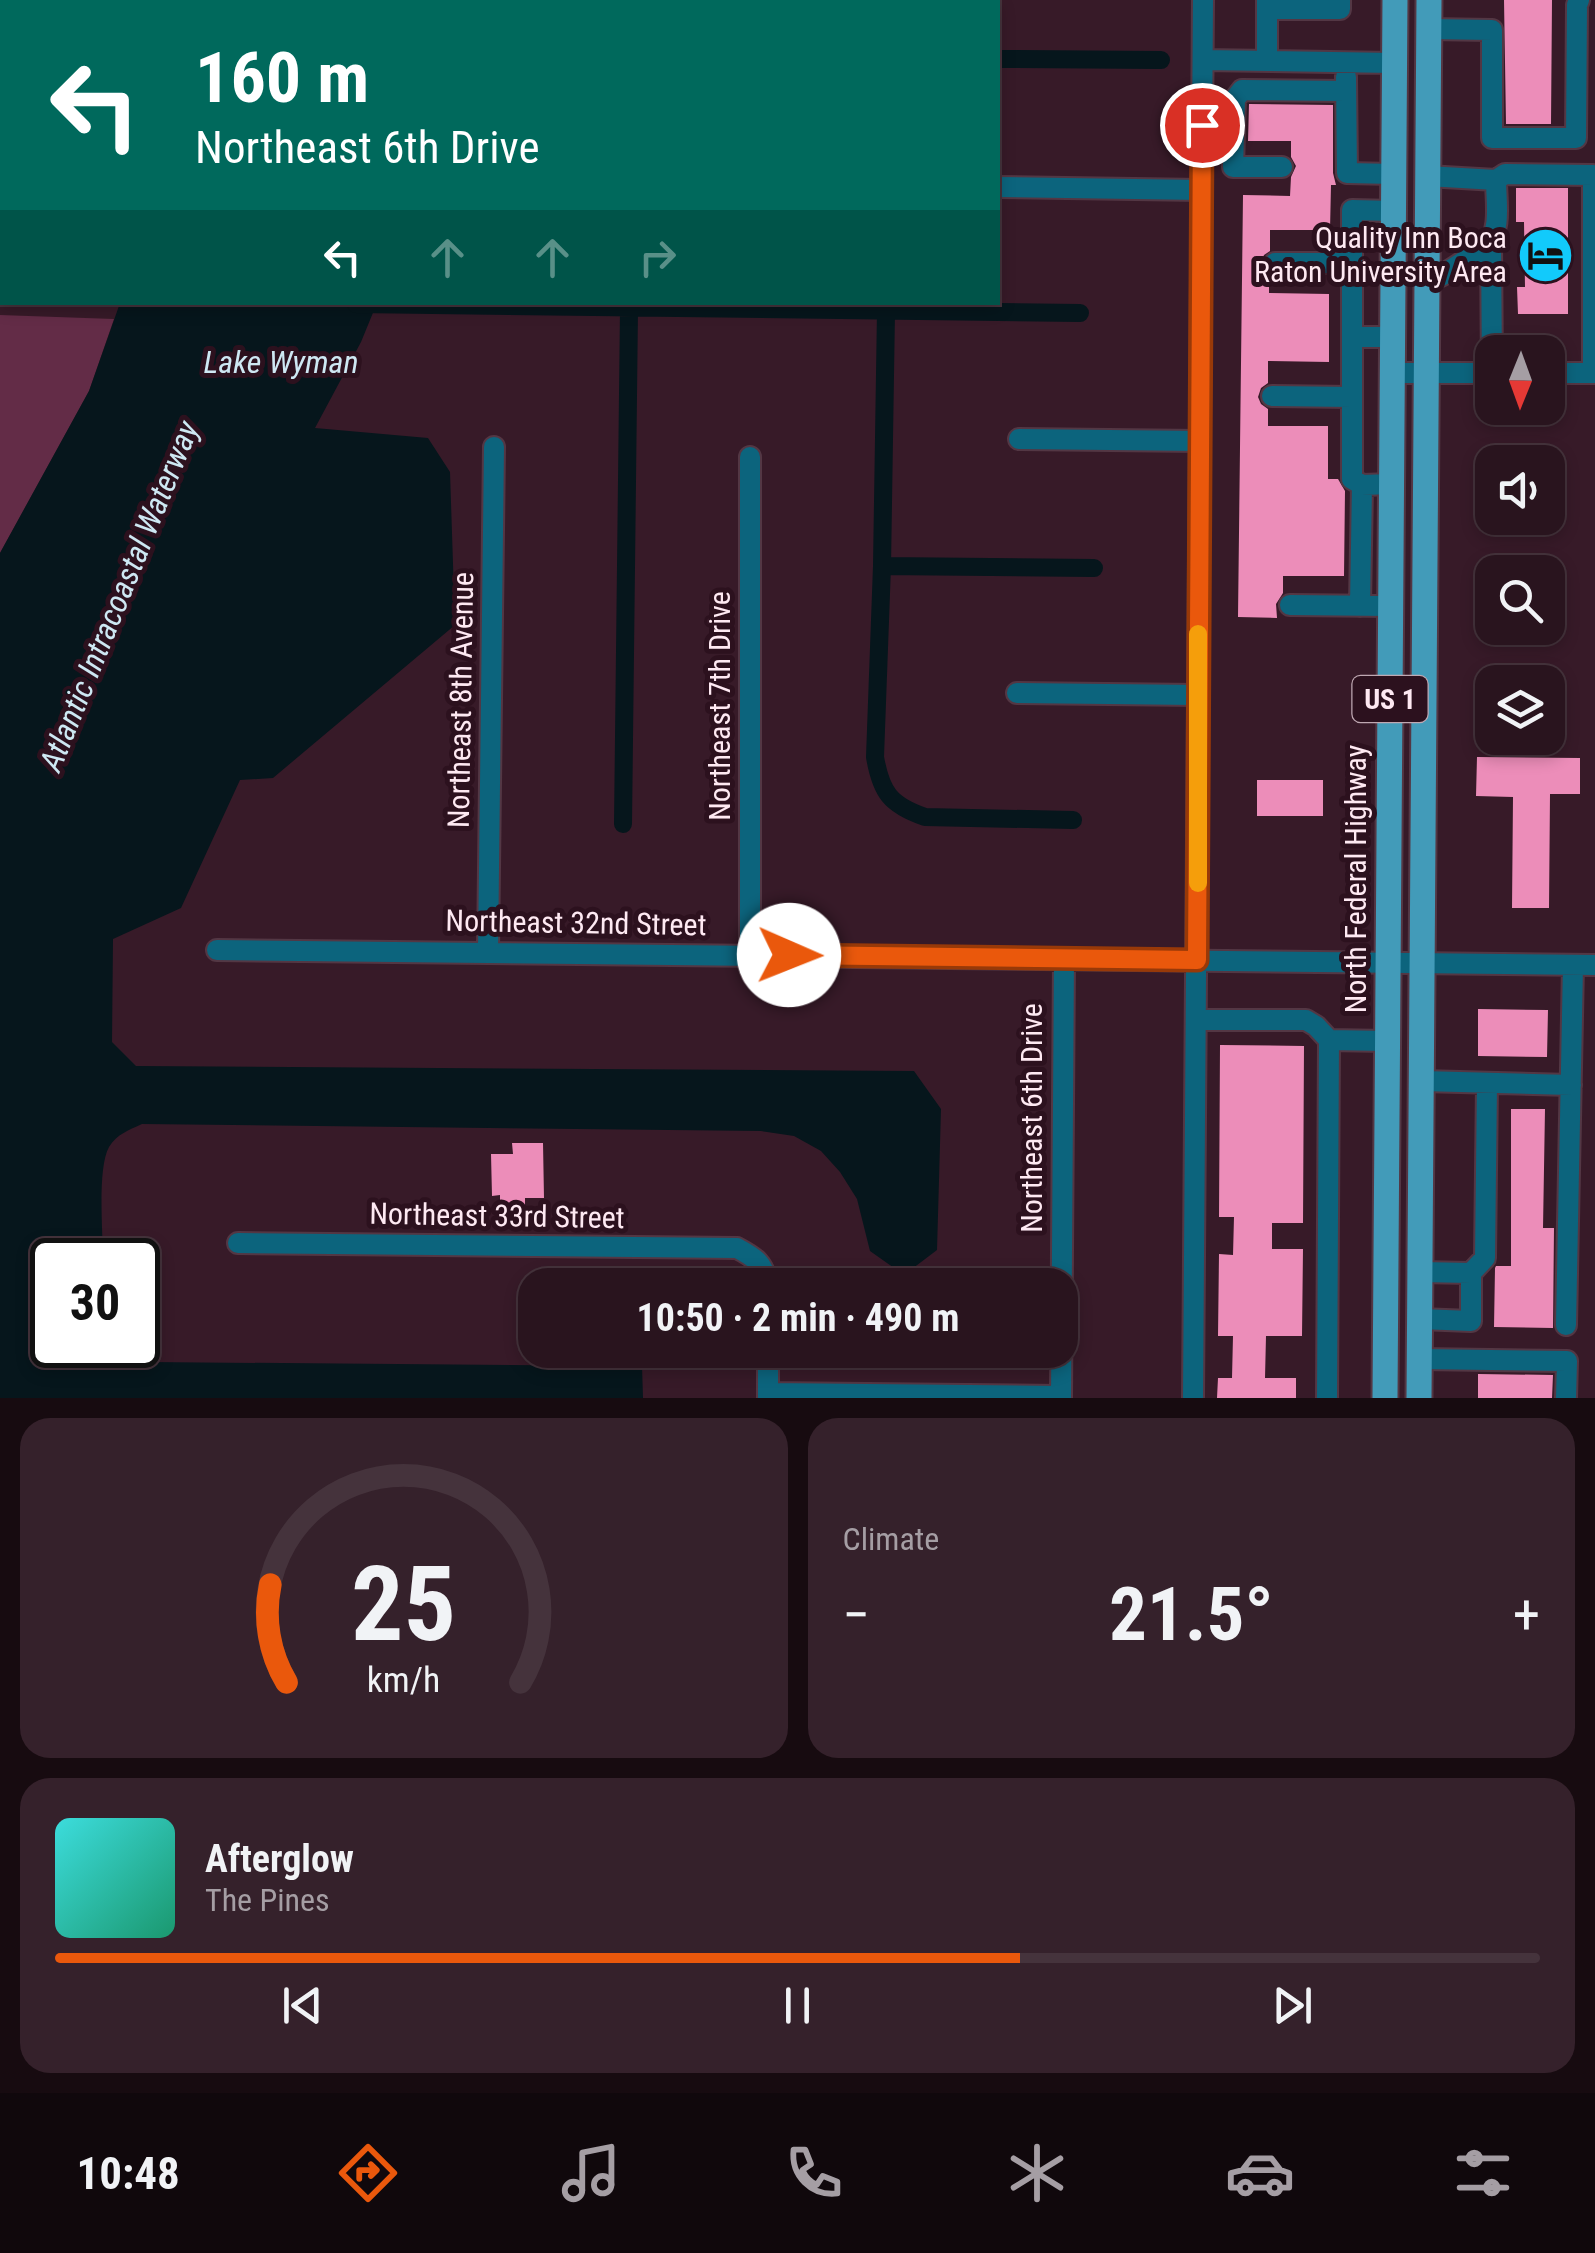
<!DOCTYPE html>
<meta charset="utf-8">
<style>
body{margin:0;font-family:"Roboto Condensed",sans-serif;background:#35212b;color:#f1f3f6;height:100vh;display:flex;flex-direction:column;font-size:38px;white-space:nowrap}
*{box-sizing:border-box;margin:0}
p{font-size:32px;color:#a59ea4}
.icon{flex:none;width:55px;height:55px;fill:none;stroke:currentColor;stroke-width:2;stroke-linecap:round;stroke-linejoin:round}
.map{position:relative;height:1398px;overflow:hidden}
.side{display:flex;flex-direction:column;gap:20px;padding:20px;background:#170b10;flex:1}
.side>*{flex:none}
.banner{position:absolute;left:0px;top:0px;width:1000px;height:305px;box-shadow:0 5px 15px #0003,0 0 0 2px #45333c;background:#00695c;color:#fff;overflow:hidden}
.needle{width:65px;rotate:181deg}
.tools{position:absolute;left:1475px;top:335px;display:grid;gap:20px}
.tools a{display:grid;place-items:center;width:90px;height:90px;border-radius:20px;background:#29141e;box-shadow:0 5px 15px #0003,0 0 0 2px #45333c;font-size:50px}
.speed{position:absolute;left:30px;top:1238px;display:flex;gap:20px;font-size:50px;font-weight:700;text-align:center}
.speed>*{display:grid;place-content:center;width:130px;height:130px;border-radius:50%;background:#29141e;box-shadow:0 5px 15px #0003,0 0 0 2px #45333c;line-height:1}
.speed .limit{border:5px solid #111;border-radius:15px;background:#fff;color:#111}
.pin{position:absolute;display:grid;place-items:center;width:85px;height:85px;color:#fff;margin:-42px;border:5px solid #fff;border-radius:50%;box-shadow:0 2px 10px #0007}
.me{position:absolute;width:110px;margin:-55px;rotate:91deg;stroke-linejoin:round;filter:drop-shadow(0 0 8px #0008)}
.turn{display:flex;align-items:center;gap:35px;height:210px;padding:0 30px;font-size:45px}
.turn .icon{width:130px;height:130px;stroke-width:2.5}
.turn b{display:block;font-size:70px;line-height:85px}
.lanes{display:flex;align-items:center;height:95px;padding:0 30px;background:#0003;justify-content:center;gap:50px;direction:ltr}
.lanes .off{opacity:.35}
.big{font-size:75px;font-weight:700;line-height:1.1}
.side .widget{flex:1;display:flex;flex-direction:column;justify-content:center;gap:15px;min-width:0;padding:0 35px;border-radius:30px;background:#35212b}
.side .dial{align-items:center;gap:0}
.dial svg{height:260px;overflow:visible;fill:none;stroke:#45333c;stroke-width:7;stroke-linecap:round;text-anchor:middle}
.dial text{fill:#f1f3f6;stroke:none}
.song{display:flex;align-items:center;gap:30px}
.cover{width:120px;height:120px;border-radius:15px;background:linear-gradient(135deg,hsl(180 70% 55%),hsl(160 70% 35%))}
.played{height:10px;border-radius:5px;background:linear-gradient(90deg,#ea580c 65%,#45333c 65%)}
.keys{display:flex;justify-content:space-around;direction:ltr}
.heat{display:flex;justify-content:space-between;align-items:center;font-size:55px;direction:ltr}
.side .tiles{flex:1;display:grid;gap:20px;grid-template-columns:1fr 1fr}
.widget:last-child{grid-column:span 2}
.trip{position:absolute;left:518px;top:1268px;width:560px;height:100px;border-radius:30px;background:#29141e;box-shadow:0 5px 15px #0003,0 0 0 2px #45333c;font-weight:700;line-height:100px;text-align:center}
.dock{display:flex;height:160px;justify-content:space-around;align-items:center;background:#10080c;color:#a59ea4}
.dock .icon{width:70px;height:70px}
.dock .active{color:#ea580c}
.dock b{font-size:45px;color:#f1f3f6}
.map>svg:first-child{display:block}
.green{fill:#632c47}
.water{fill:#06161c}
.lines{fill:none;stroke-linecap:round;stroke-linejoin:round}
.canal{stroke:#06161c;stroke-width:18}
.building{fill:#ec8db9}
.minor-casing{stroke:#533744;stroke-width:24}
.major-casing{stroke:#533744;stroke-width:29}
.path{stroke:#7d6370;stroke-width:2.5;stroke-dasharray:2.5 8;stroke-linecap:butt}
.minor{stroke:#0c647d;stroke-width:20}
.major{stroke:#429bb9;stroke-width:25}
.route-casing{stroke:#983908;stroke-width:25}
.route{stroke:#ea580c;stroke-width:18}
.slow{stroke:#f59e0b;stroke-width:18}
.labels{text-anchor:middle;stroke-width:10;stroke-linejoin:round;paint-order:stroke}
.shield{fill:#2c111e;stroke:#bfa8b2;stroke-width:2.5}
.shield-label{font-size:28px;font-weight:bold;fill:#fee9f2}
.poi-label{font-size:30px;fill:#fee9f2;stroke:#2c111e;text-anchor:end}
.street-label{font-size:30px;fill:#fee9f2;stroke:#2c111e}
.water-label{font-size:32px;font-style:italic;fill:#cee8f3;stroke:#2c111e}
</style>
<div class="map">
<svg width="1595" height="1398" viewBox="0 0 1595 1398">
<rect width="100%" height="100%" fill="#371a28"/>
<path class="green" d="M 0,315 L 114,319 L 89,391 L 0,553 Z"/>
<path class="water" d="M 242,0 L 498,0 L 497,2 L 241,2 Z
M 120,303 L 377,303 L 361,342 L 315,428 L 428,438 L 450,472 L 455,625 L 273,778 L 240,780 L 181,908 L 113,939 L 112,1042 L 136,1066 L 914,1071 L 941,1109 L 937,1250 L 904,1275 L 870,1251 L 857,1199 L 840,1172 L 821,1151 L 794,1136 L 761,1131 L 142,1124 C 129,1130 117,1134 109,1147 C 97,1169 103,1233 103,1260 L 52,1260 L 52,1345 L 117,1345 L 147,1362 L 642,1366 L 643,1398 L 0,1398 L 0,553 L 89,391 Z"/>
<g class="lines">
<path class="canal" d="M 773,2 L 773,0
M 998,59 L 1161,60
M 356,304 L 1080,313
M 886,311 L 882,566 L 875,757 C 881,792 890,805 925,817 L 1073,820
M 882,566 L 1094,568
M 623,824 L 629,309"/>
</g>
<path class="building" d="M 1504,0 L 1552,0 L 1551,124 L 1506,124 Z
M 1249,104 L 1333,105 L 1333,173 L 1336,185 L 1331,185 L 1330,230 L 1270,230 L 1270,251 L 1264,255 L 1261,262 L 1264,271 L 1269,275 L 1269,293 L 1329,294 L 1329,362 L 1268,361 L 1268,383 L 1261,388 L 1258,397 L 1261,404 L 1268,409 L 1268,426 L 1328,426 L 1328,479 L 1338,479 L 1345,491 L 1344,576 L 1283,576 L 1283,593 L 1276,604 L 1277,618 L 1238,617 L 1243,195 L 1290,196 L 1291,177 L 1296,166 L 1291,157 L 1291,141 L 1248,141 Z
M 1516,188 L 1568,188 L 1568,314 L 1518,314 L 1517,287 L 1525,287 L 1524,222 L 1516,222 Z
M 1477,757 L 1580,758 L 1580,794 L 1550,794 L 1549,908 L 1512,908 L 1513,797 L 1476,796 Z
M 1257,780 L 1323,780 L 1323,816 L 1257,816 Z
M 1478,1009 L 1548,1010 L 1547,1057 L 1478,1056 Z
M 1220,1045 L 1304,1046 L 1303,1223 L 1272,1223 L 1272,1249 L 1303,1249 L 1302,1336 L 1266,1336 L 1265,1378 L 1296,1378 L 1296,1398 L 1217,1398 L 1218,1378 L 1232,1378 L 1233,1336 L 1218,1336 L 1219,1254 L 1233,1255 L 1234,1217 L 1219,1217 Z
M 1511,1109 L 1545,1109 L 1543,1228 L 1554,1228 L 1553,1328 L 1494,1327 L 1495,1268 L 1496,1266 L 1511,1266 Z
M 512,1143 L 543,1143 L 544,1198 L 525,1198 L 525,1205 L 500,1205 L 500,1195 L 492,1196 L 491,1154 L 513,1154 Z
M 1478,1374 L 1553,1375 L 1552,1398 L 1478,1398 Z"/>
<g class="lines">
<defs>
<path id="minor" d="M 1267,0 L 1267,61
M 1267,9 L 1340,9 L 1340,0
M 1429,29 L 1492,30 L 1492,138 L 1576,138 L 1577,5 L 1579,0
M 1203,60 L 1394,63
M 1346,77 L 1347,173 L 1394,174
M 1282,167 L 1233,167 L 1235,99 L 1242,90 L 1346,91
M 1496,180 L 1505,174 L 1593,175 L 1593,373
M 998,187 L 1202,190
M 1491,242 L 1492,373
M 0,255 L 2,255
M 1275,263 L 1352,263
M 1427,275 L 1441,276 L 1486,247 C 1502,230 1496,202 1496,180 L 1427,176
M 1352,337 L 1393,337
M 1393,373 L 1492,373
M 1548,373 L 1595,373
M 1272,396 L 1352,397
M 1019,439 L 1200,441
M 1392,484 L 1362,485 L 1352,479 L 1352,210 L 1394,211
M 1290,605 L 1391,606
M 1360,606 L 1362,485
M 1017,693 L 1198,695
M 217,950 L 1595,965
M 488,952 L 494,447
M 750,955 L 750,457
M 1197,1020 L 1306,1020 L 1316,1026 L 1329,1040 L 1387,1041
M 1422,1081 L 1571,1085
M 238,1243 L 737,1248 C 756,1258 763,1263 768,1285
M 1420,1272 L 1471,1273 L 1485,1258 L 1487,1083
M 1420,1319 L 1471,1321 L 1471,1273
M 1566,1325 L 1573,965
M 1420,1359 L 1567,1361 L 1566,1398
M 768,1393 L 1061,1396
M 768,1398 L 768,1350
M 1061,1398 L 1064,958
M 1193,1398 L 1203,0
M 1327,1398 L 1329,1040"/>
<path id="major" d="M 1385,1398 L 1395,0
M 1419,1398 L 1429,0"/>
</defs>
<use href="#minor" class="minor-casing"/>
<use href="#major" class="major-casing"/>
<path class="path" d="M 0,154 L 2,154"/>
<use href="#minor" class="minor"/>
<use href="#major" class="major"/>
</g>
<g class="lines">
<defs>
<path id="route" d="M 789,955 L 1197,960 L 1202,125"/>
</defs>
<use href="#route" class="route-casing"/>
<use href="#route" class="route"/>
<path class="slow" d="M 1198,883 L 1198,634"/>
</g>
<defs>
<symbol id="hotel-disc" viewBox="-11 -11 22 22"><circle r="9.5" fill="#12cafb" stroke="#2c111e"/><path d="M-6-4.5h1.5V1H6V5H4.5V3h-9V5H-6ZM-4 0a1.8 1.8 0 1 1 3.6 0ZM.5 0V-2.5h3Q6-2.5 6 0Z" fill="#111"/></symbol>
</defs>
<g fill-rule="evenodd">
<use href="#hotel-disc" x="1514" y="224" width="63" height="63"/>
</g>
<g class="labels">
<rect class="shield" x="1352.5" y="676" width="75" height="46" rx="8"/>
<g class="shield-label">
<text x="1390" y="709">US 1</text>
</g>
<g class="poi-label">
<text x="1507" y="248">Quality Inn Boca<tspan x="1507" dy="34">Raton University Area</tspan></text>
</g>
<g class="street-label">
<text transform="translate(461 700) rotate(-89)" y="10">Northeast 8th Avenue</text>
<text transform="translate(720 706) rotate(-90)" y="10">Northeast 7th Drive</text>
<text transform="translate(1356 879) rotate(-90)" y="10">North Federal Highway</text>
<text transform="translate(576 923) rotate(1)" y="10">Northeast 32nd Street</text>
<text transform="translate(1032 1118) rotate(-90)" y="10">Northeast 6th Drive</text>
<text transform="translate(497 1216) rotate(1)" y="10">Northeast 33rd Street</text>
</g>
<g class="water-label">
<text x="281" y="373">Lake Wyman</text>
<text transform="translate(119 596) rotate(-68)" y="11">Atlantic Intracoastal Waterway</text>
</g>
</g>
</svg>
<div class="tools">
<a><svg class="needle" viewBox="-14 -14 28 28"><path d="M0-13l5 13h-10z" fill="#e53935"/><path d="M0 13l5-13h-10z" fill="#a59ea4"/></svg></a>
<a><svg class="icon" aria-label="sound" viewBox="0 0 24 24"><path d="M4 9h4l5-4v14l-5-4H4zM17 9q2 3 0 6"/></svg></a>
<a><svg class="icon" aria-label="search" viewBox="0 0 24 24"><circle cx="10" cy="10" r="6"/><path d="M15 15l6 6"/></svg></a>
<a><svg class="icon" aria-label="layers" viewBox="0 0 24 24"><path d="M12 4l9 5-9 5-9-5zM3 14l9 5 9-5"/></svg></a>
</div>
<div class="speed"><div class="limit">30</div></div>
<div class="pin" style="left:1202px;top:125px;background:#d93025"><svg class="icon" aria-label="arrive" viewBox="0 0 24 24"><path d="M6 21V4h12l-3 4 3 4H6"/></svg></div>
<svg class="me" style="left:789px;top:955px" viewBox="-20 -20 40 40"><circle r="19" fill="#fff"/><path d="M0-13L10 11 0 6-10 11z" fill="#ea580c"/></svg>
<div class="trip">10:50 · 2 min · 490 m</div>
<div class="banner">
<div class="turn"><svg class="icon" aria-label="left" viewBox="0 0 24 24"><path d="M17 20v-9H6M10 6l-5 5 5 5"/></svg><div><b>160 m</b>Northeast 6th Drive</div></div>
<div class="lanes"><svg class="icon" aria-label="left" viewBox="0 0 24 24"><path d="M17 20v-9H6M10 6l-5 5 5 5"/></svg><svg class="icon off" aria-label="ahead" viewBox="0 0 24 24"><path d="M12 20V5M6 11l6-6 6 6"/></svg><svg class="icon off" aria-label="ahead" viewBox="0 0 24 24"><path d="M12 20V5M6 11l6-6 6 6"/></svg><svg class="icon off" aria-label="right" viewBox="0 0 24 24"><path d="M7 20v-9h11M14 6l5 5-5 5"/></svg></div>
</div>
</div>
<section class="side">
<div class="tiles">
<div class="widget dial"><svg viewBox="0 0 100 80">
<path d="M14 69A42 42 0 1 1 86 69"/>
<path d="M14 69A42 42 0 0 1 9 39" stroke="#ea580c"/>
<text x="50" y="56" font-size="32" font-weight="700">25</text>
<text x="50" y="72" font-size="11">km/h</text>
</svg></div>
<div class="widget"><p>Climate</p>
<div class="heat"><a>−</a><b class="big">21.5°</b><a>+</a></div>
</div>
<div class="widget">
<div class="song"><i class="cover"></i><div><b>Afterglow</b><p>The Pines</p></div></div>
<div class="played"></div>
<div class="keys"><svg class="icon" aria-label="previous" viewBox="0 0 24 24"><path d="M18 5L8 12l10 7zM5 5v14"/></svg><svg class="icon" aria-label="pause" viewBox="0 0 24 24"><path d="M8 5v14M16 5v14"/></svg><svg class="icon" aria-label="next" viewBox="0 0 24 24"><path d="M6 5l10 7-10 7zM19 5v14"/></svg></div>
</div>
</div>
</section>
<nav class="dock">
<b>10:48</b>
<svg class="icon active" aria-label="directions" viewBox="0 0 24 24"><path d="M12 3l9 9-9 9-9-9zM9 14v-3h6M13 9l2 2-2 2"/></svg>
<svg class="icon" aria-label="music" viewBox="0 0 24 24"><path d="M9 18V5l10-2v13"/><circle cx="6" cy="18" r="3"/><circle cx="16" cy="16" r="3"/></svg>
<svg class="icon" aria-label="phone" viewBox="0 0 24 24"><path d="M5 4h4l2 5-3 2q2 4 5 5l2-3 5 2v4C11 20 4 13 5 4z"/></svg>
<svg class="icon" aria-label="climate" viewBox="0 0 24 24"><path d="M12 3v18M4 7l16 10M4 17L20 7"/></svg>
<svg class="icon" aria-label="car" viewBox="0 0 24 24"><path d="M5 17H2v-5l4-1 3-4h7l3 4 3 1v5h-3M9 17h6M6 11h13"/><circle cx="7" cy="17" r="2"/><circle cx="17" cy="17" r="2"/></svg>
<svg class="icon" aria-label="filters" viewBox="0 0 24 24"><path d="M4 7h16M4 17h16"/><circle cx="9" cy="7" r="2"/><circle cx="15" cy="17" r="2"/></svg>
</nav>
